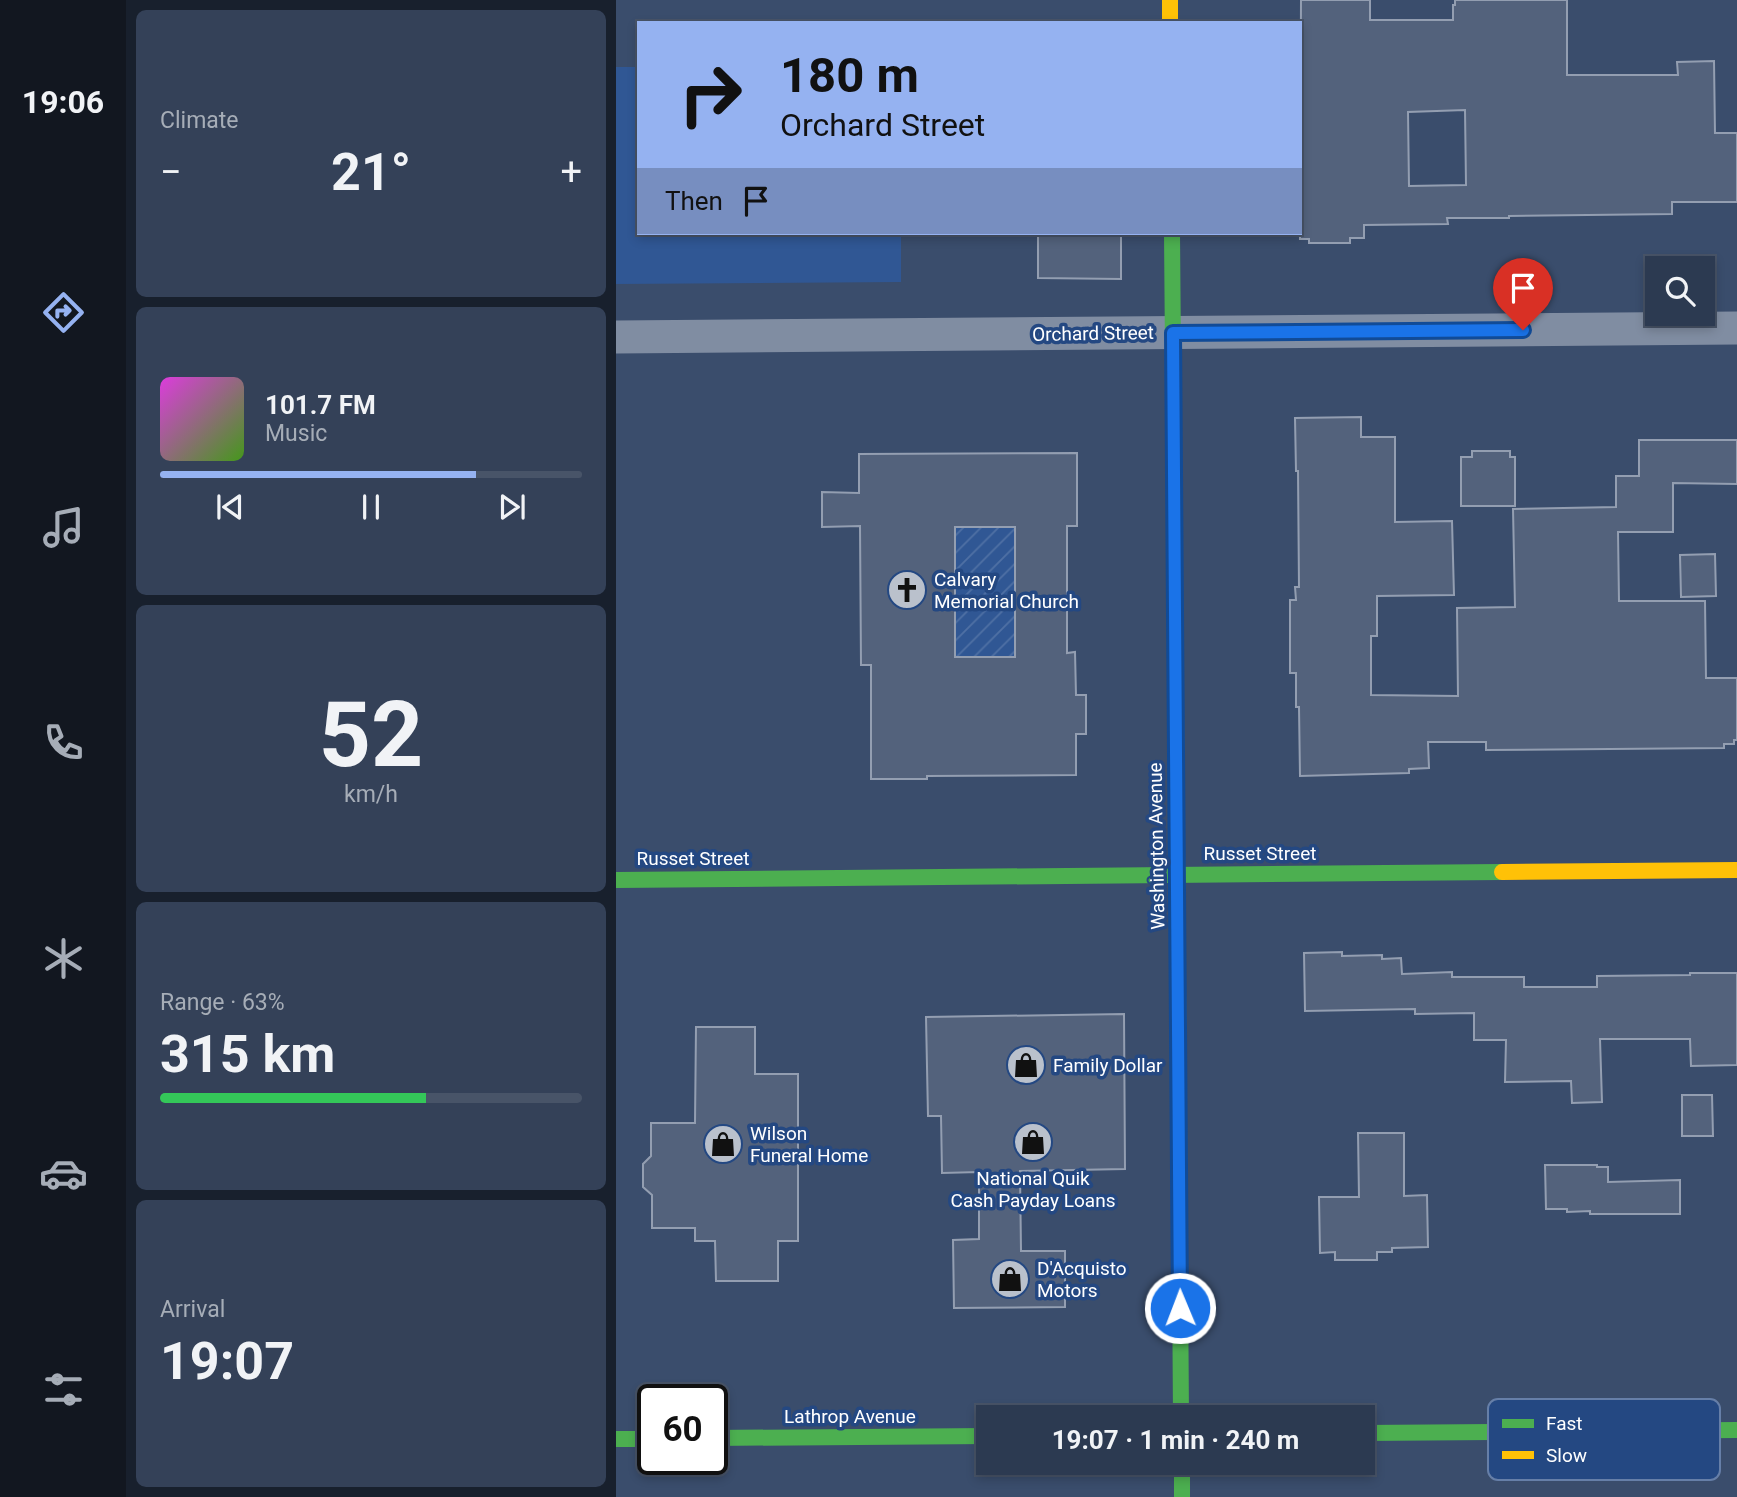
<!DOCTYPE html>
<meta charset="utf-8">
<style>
body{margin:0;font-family:Roboto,sans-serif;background:#344158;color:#f1f3f6;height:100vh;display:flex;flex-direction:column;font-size:26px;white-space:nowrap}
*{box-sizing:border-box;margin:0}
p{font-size:23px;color:#a6adb7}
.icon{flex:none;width:38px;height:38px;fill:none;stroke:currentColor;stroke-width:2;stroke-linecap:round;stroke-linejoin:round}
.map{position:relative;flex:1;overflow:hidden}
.details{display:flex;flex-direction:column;gap:10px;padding:10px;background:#18202d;width:490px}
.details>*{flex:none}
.banner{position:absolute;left:21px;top:21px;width:665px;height:214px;border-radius:0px;box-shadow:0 4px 10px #0003,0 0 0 2px #485468;background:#95b2f1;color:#111;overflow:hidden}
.fabs{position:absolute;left:1029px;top:256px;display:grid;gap:14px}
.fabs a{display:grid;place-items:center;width:70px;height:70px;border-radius:0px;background:#2c3a51;box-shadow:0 4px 10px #0003,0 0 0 2px #485468;font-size:35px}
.speed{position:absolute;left:21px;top:1384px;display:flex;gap:14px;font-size:35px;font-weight:700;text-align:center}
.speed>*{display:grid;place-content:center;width:91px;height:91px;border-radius:50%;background:#2c3a51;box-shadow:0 4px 10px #0003,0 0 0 2px #485468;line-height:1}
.speed .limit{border:4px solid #111;border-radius:10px;background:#fff;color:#111}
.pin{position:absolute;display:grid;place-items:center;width:60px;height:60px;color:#fff;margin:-72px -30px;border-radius:50% 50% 50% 0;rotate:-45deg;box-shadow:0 0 7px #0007}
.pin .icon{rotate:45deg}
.me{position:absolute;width:77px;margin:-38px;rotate:359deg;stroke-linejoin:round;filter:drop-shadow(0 0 5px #0008)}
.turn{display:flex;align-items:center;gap:24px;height:147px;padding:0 28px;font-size:32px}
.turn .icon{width:91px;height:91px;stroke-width:2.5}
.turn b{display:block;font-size:49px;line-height:60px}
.then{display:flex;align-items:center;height:66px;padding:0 28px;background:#0003;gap:14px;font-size:26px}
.big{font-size:52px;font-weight:700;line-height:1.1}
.details .card{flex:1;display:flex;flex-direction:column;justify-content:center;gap:10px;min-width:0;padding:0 24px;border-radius:10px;background:#344158}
.details .dial{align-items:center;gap:0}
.dial b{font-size:91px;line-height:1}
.song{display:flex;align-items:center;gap:21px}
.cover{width:84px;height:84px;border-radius:10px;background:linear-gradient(135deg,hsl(300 70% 55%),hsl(100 70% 35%))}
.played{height:7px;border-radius:4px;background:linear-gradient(90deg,#95b2f1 75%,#485468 75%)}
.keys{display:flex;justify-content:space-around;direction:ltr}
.heat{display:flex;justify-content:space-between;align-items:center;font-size:38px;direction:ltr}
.charge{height:10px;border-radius:5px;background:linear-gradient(90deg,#34c759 63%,#485468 0)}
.trip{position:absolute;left:360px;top:1405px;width:399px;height:70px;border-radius:0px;background:#2c3a51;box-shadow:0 4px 10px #0003,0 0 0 2px #485468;font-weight:700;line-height:70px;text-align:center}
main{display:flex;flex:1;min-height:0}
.dock{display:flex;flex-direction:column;width:126px;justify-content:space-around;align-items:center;background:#121720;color:#a6adb7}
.dock .icon{width:49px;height:49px}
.dock .active{color:#95b2f1}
.dock b{font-size:32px;color:#f1f3f6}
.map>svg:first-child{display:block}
.grass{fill:#305794}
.garden{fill:url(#garden-furrows)}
.building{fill:#53627c;stroke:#939eb1;stroke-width:2;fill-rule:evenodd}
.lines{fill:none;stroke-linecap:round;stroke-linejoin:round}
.street{stroke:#808da2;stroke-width:33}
.fast{stroke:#4caf50;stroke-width:16}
.slow{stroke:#ffc107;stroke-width:16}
.route-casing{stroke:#114b97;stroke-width:18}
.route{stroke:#1a73e8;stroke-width:12}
.labels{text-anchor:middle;stroke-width:7;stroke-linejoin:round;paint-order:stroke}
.street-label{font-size:19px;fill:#fff;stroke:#244882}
.poi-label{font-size:19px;fill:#fff;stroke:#244882;text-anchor:start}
.key{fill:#244882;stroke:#667fa8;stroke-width:2}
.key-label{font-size:19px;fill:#fff}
</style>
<main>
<nav class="dock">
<b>19:06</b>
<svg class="icon active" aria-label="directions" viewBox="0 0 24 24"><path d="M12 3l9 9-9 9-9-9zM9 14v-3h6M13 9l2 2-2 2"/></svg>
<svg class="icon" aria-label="music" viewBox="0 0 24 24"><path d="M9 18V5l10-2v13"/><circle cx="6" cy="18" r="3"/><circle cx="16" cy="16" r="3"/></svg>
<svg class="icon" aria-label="phone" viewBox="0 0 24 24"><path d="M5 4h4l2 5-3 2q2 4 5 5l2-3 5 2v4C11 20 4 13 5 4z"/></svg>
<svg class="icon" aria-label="climate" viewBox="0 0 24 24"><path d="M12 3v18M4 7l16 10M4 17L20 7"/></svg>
<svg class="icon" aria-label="car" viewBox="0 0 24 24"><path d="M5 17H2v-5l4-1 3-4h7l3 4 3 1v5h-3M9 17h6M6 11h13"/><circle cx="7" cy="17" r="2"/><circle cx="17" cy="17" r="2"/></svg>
<svg class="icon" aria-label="filters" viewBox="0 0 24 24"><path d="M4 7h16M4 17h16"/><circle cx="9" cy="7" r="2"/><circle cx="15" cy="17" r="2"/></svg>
</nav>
<section class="details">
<div class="card"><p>Climate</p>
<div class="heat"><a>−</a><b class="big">21°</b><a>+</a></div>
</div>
<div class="card">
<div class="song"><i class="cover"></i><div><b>101.7 FM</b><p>Music</p></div></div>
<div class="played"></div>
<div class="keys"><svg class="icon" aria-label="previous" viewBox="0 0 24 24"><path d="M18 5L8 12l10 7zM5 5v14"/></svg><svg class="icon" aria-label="pause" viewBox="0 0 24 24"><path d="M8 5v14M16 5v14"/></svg><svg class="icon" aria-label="next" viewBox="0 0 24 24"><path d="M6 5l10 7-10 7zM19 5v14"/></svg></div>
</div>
<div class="card dial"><b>52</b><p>km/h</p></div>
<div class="card"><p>Range · 63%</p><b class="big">315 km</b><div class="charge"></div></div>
<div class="card"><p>Arrival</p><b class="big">19:07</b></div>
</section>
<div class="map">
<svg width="1121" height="1497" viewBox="0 0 1121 1497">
<defs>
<pattern id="garden-furrows" width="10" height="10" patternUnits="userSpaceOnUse" patternTransform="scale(1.75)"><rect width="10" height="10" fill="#305794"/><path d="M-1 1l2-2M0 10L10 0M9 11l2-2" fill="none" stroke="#4f70a4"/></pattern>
</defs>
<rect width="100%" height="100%" fill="#3a4d6c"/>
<path class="grass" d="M 0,67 L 23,67 L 23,233 L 285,233 L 285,282 L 0,284 Z"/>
<path class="garden" d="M 339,527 L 399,527 L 399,657 L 339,657 Z"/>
<path class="building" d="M 685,0 L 754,0 L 754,20 L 837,20 L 837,5 L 839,5 L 839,0 L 951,0 L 951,75 L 1062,75 L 1061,62 L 1098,61 L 1099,133 L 1121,133 L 1121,202 L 1056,202 L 1056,214 L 893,216 L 893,218 L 831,218 L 832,224 L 748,225 L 748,238 L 734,238 L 734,243 L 693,243 L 693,239 L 684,239 ZM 849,110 L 850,185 L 793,186 L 792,112 Z
M 422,233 L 505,233 L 505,279 L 422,278 Z
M 745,417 L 745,437 L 779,437 L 779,522 L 836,521 L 838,595 L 761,596 L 761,636 L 755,636 L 755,695 L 842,696 L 841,608 L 899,607 L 897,509 L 1000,507 L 1000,476 L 1023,476 L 1023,440 L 1121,440 L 1121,484 L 1057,483 L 1057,532 L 1002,532 L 1003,601 L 1089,601 L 1090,678 L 1121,678 L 1121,740 L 1118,740 L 1118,744 L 1108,744 L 1108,748 L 870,750 L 870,742 L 812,742 L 813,768 L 793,769 L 793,773 L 684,776 L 683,707 L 680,707 L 680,673 L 674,673 L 674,600 L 680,600 L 679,587 L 683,587 L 682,471 L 680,471 L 679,418 Z
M 856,451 L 894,451 L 894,457 L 899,457 L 899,506 L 845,506 L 845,457 L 856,457 Z
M 461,453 L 461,526 L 451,526 L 451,653 L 459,652 L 460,695 L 470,695 L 470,734 L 460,734 L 460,775 L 311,776 L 311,779 L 255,779 L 255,665 L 245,665 L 244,526 L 206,527 L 206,492 L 243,493 L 243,454 ZM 339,527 L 399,527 L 399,657 L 339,657 Z
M 1099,554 L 1100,596 L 1065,597 L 1064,555 Z
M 726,952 L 726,956 L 766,955 L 766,959 L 785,958 L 786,974 L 836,972 L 836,977 L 908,977 L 908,987 L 981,987 L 981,976 L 1074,975 L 1074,973 L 1121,973 L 1121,1065 L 1075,1066 L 1074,1039 L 984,1039 L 986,1102 L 956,1103 L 955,1081 L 889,1082 L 890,1040 L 858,1040 L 858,1013 L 799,1014 L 799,1009 L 689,1011 L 688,953 Z
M 508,1014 L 509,1169 L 404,1171 L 405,1251 L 449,1251 L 449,1307 L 338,1308 L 337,1240 L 363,1239 L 363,1172 L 326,1173 L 325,1116 L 312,1116 L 310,1017 Z
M 80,1027 L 139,1027 L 139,1074 L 182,1074 L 182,1241 L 162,1241 L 162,1281 L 100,1281 L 99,1241 L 79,1241 L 79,1228 L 36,1228 L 36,1195 L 27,1187 L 27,1164 L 35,1156 L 35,1123 L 79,1123 Z
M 1066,1095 L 1096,1095 L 1097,1136 L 1066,1136 Z
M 742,1133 L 788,1133 L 788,1196 L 811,1195 L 812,1247 L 776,1248 L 776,1252 L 761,1252 L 761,1260 L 719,1260 L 719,1252 L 704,1253 L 703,1197 L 743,1197 Z
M 929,1165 L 981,1165 L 981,1167 L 992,1167 L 992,1182 L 1064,1180 L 1064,1214 L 974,1214 L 974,1211 L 951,1212 L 951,1209 L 930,1209 Z"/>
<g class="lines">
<path class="street" d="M 0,337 L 1121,328"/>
<path class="fast" d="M 556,233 L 560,717
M 0,880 L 886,872
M 563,1126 L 565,1418
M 747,1433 L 1121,1430
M 96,1438 L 373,1436
M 0,1439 L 37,1439
M 566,1463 L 566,1497"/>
<path class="slow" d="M 554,0 L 554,23
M 560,717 L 563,1126
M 886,872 L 1121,870"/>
</g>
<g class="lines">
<defs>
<path id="route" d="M 564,1308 L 557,333 L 907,330"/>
</defs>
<use href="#route" class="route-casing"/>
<use href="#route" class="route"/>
</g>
<defs>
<symbol id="church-disc" viewBox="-11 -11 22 22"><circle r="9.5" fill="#bac1cc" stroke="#244882"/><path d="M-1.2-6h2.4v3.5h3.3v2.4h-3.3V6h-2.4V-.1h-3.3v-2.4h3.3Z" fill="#111"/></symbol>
<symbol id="shop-disc" viewBox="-11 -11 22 22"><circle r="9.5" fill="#bac1cc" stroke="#244882"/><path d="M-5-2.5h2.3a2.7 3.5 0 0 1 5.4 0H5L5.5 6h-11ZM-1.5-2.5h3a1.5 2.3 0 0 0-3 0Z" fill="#111"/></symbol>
</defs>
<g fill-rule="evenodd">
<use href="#church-disc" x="269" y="568" width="44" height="44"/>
<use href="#shop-disc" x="388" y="1043" width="44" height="44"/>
<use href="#shop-disc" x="395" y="1120" width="44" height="44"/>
<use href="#shop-disc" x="85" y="1122" width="44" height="44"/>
<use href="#shop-disc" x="372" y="1257" width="44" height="44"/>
</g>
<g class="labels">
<g class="street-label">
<text transform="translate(477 333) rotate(-1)" y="7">Orchard Street</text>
<text transform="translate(540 846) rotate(-91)" y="7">Washington Avenue</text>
<text x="644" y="860">Russet Street</text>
<text x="77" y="865">Russet Street</text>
<text x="234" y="1423">Lathrop Avenue</text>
</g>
<g class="poi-label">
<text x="318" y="586">Calvary<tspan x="318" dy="22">Memorial Church</tspan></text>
<text x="437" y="1072">Family Dollar</text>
<text x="134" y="1140">Wilson<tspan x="134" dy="22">Funeral Home</tspan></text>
<text x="417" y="1185" text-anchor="middle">National Quik<tspan x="417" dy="22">Cash Payday Loans</tspan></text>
<text x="421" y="1275">D'Acquisto<tspan x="421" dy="22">Motors</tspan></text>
</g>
</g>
<rect x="872" y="1399" width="232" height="81" rx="10" class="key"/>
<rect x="886" y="1419" width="32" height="9" fill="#4caf50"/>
<rect x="886" y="1451" width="32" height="8" fill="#ffc107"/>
<g class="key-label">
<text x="930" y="1430">Fast</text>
<text x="930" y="1462">Slow</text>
</g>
</svg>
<div class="fabs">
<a><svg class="icon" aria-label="search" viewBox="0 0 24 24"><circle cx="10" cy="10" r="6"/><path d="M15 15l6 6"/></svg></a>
</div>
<div class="speed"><div class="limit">60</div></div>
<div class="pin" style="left:907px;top:330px;background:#d93025"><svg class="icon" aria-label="arrive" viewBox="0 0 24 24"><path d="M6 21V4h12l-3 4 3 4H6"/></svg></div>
<svg class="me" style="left:564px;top:1308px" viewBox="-20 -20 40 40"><circle r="17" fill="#1a73e8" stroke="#fff" stroke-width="3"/><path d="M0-11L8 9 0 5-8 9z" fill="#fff"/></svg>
<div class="trip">19:07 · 1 min · 240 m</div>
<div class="banner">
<div class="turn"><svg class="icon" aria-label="right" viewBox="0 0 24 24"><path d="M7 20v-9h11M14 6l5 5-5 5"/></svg><div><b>180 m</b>Orchard Street</div></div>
<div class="then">Then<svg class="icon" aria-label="arrive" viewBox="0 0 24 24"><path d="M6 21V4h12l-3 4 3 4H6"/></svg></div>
</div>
</div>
</main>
